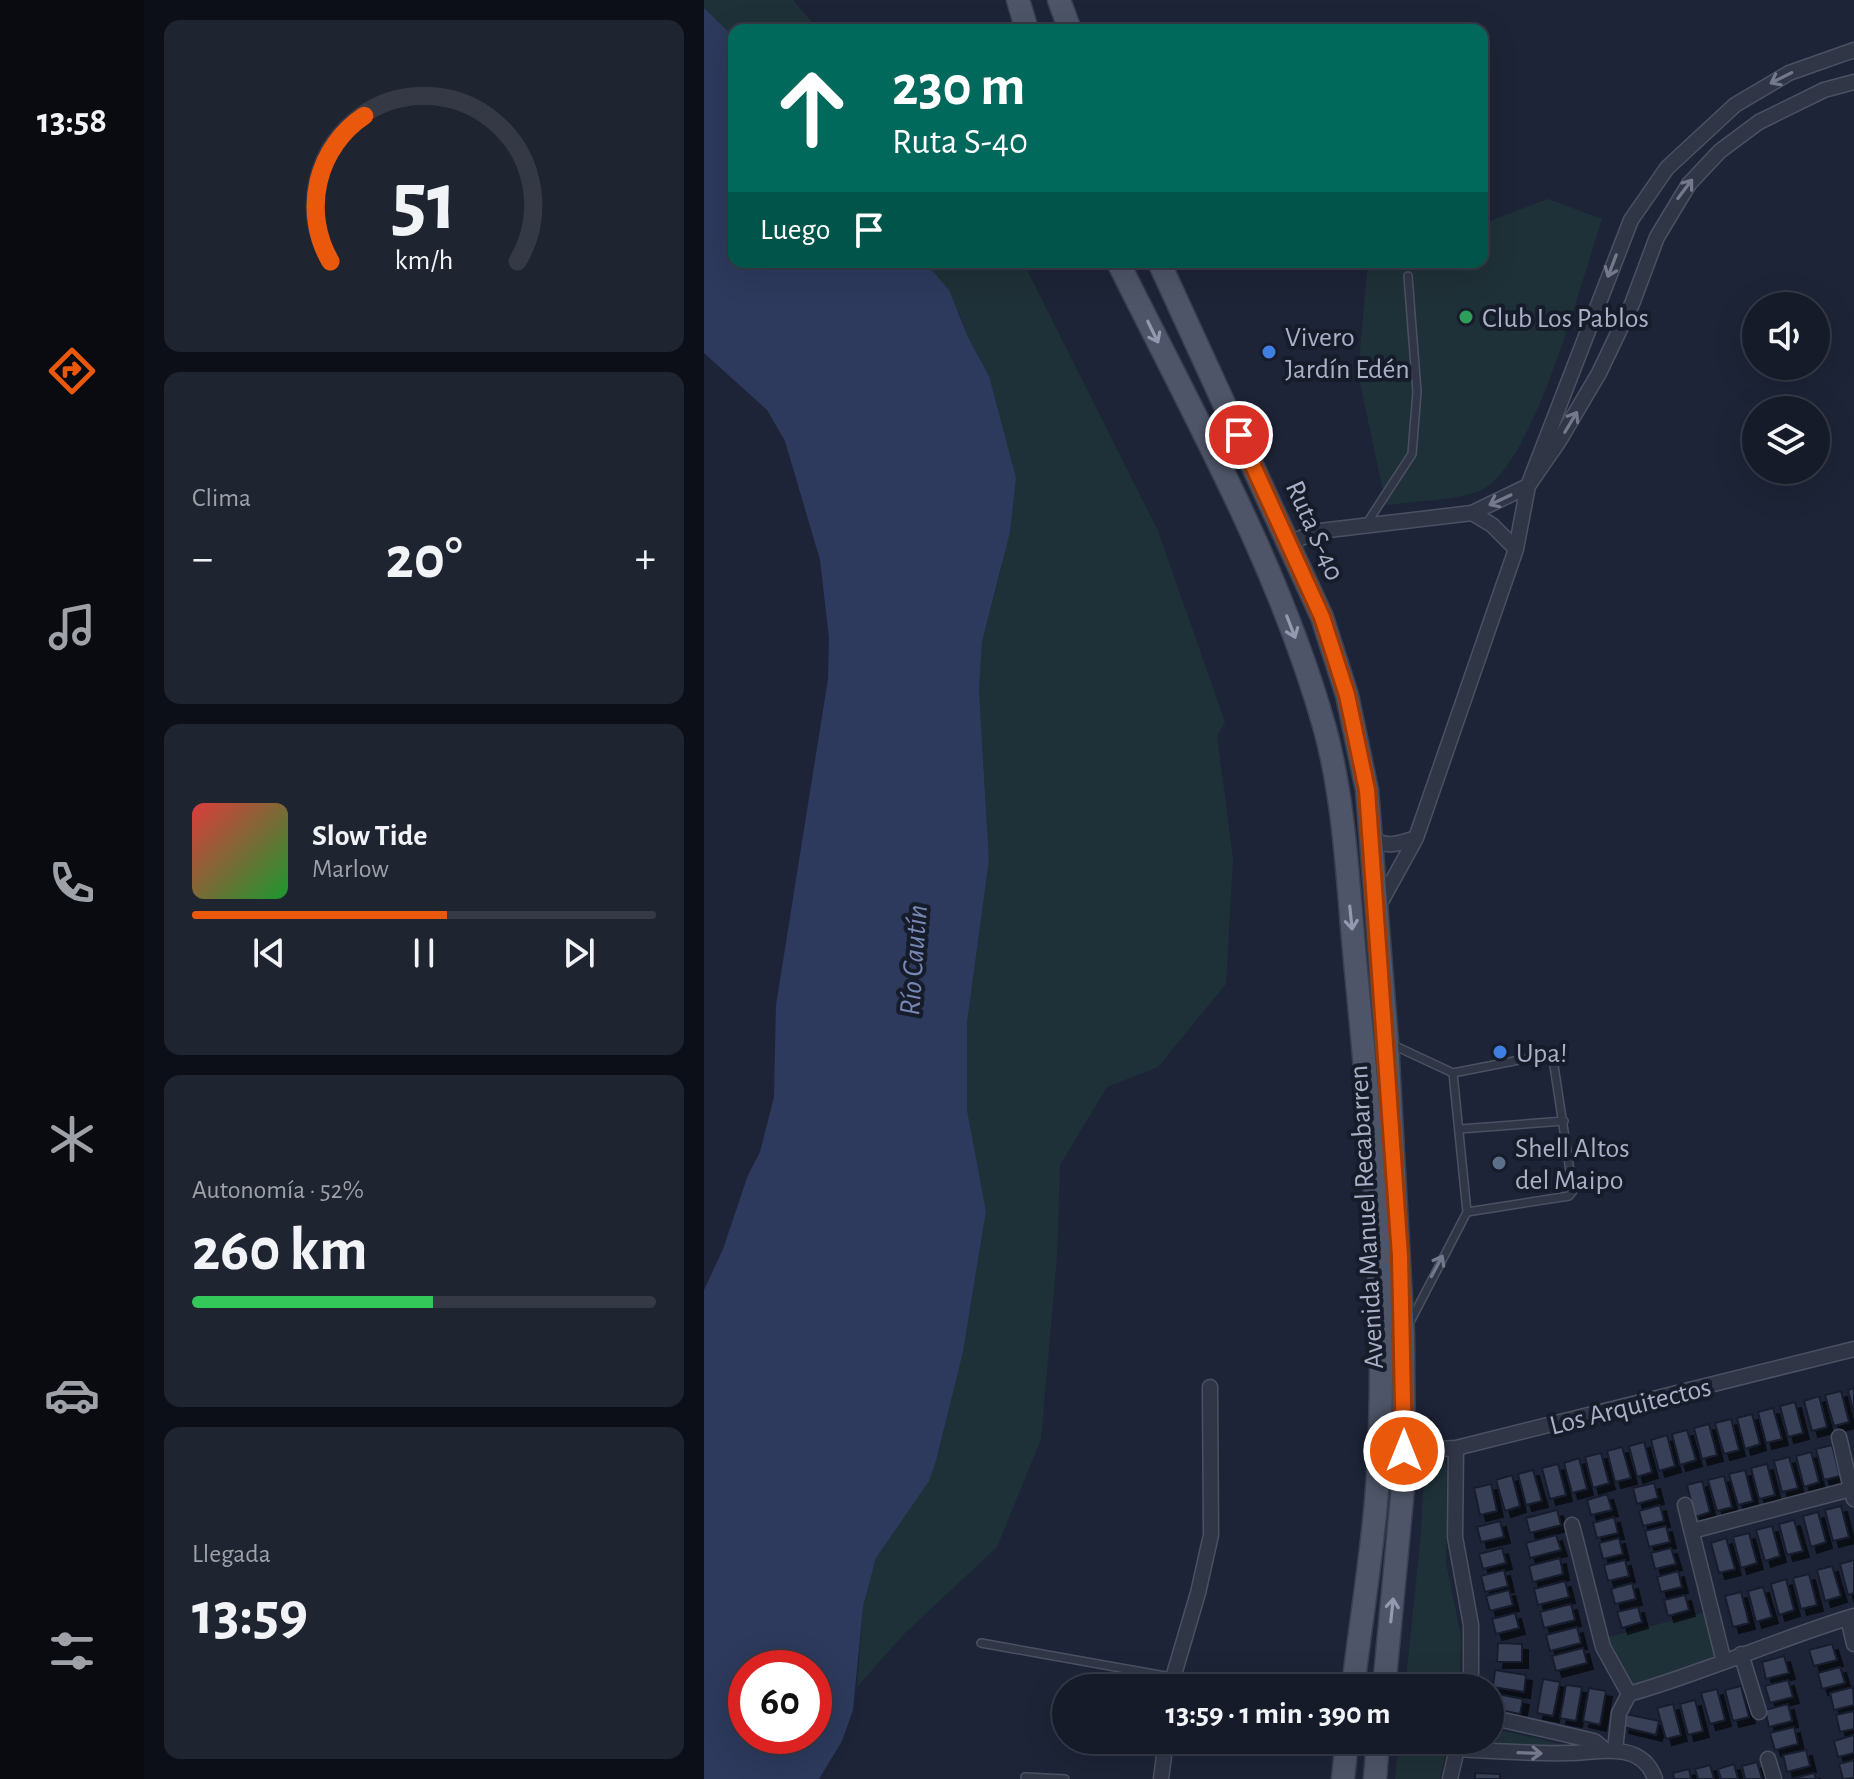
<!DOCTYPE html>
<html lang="es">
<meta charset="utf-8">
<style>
body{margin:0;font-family:"Alegreya Sans",sans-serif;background:#1f2431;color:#f1f3f6;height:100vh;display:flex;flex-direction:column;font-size:30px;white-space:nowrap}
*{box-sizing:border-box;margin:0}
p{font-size:26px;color:#9ea1a8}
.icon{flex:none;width:44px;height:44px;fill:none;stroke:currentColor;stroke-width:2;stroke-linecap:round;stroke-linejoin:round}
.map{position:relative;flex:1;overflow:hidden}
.side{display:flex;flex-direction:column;gap:20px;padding:20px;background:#0c0f17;width:560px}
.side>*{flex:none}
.top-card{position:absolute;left:24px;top:24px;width:760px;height:244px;border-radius:16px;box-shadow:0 8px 32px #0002,0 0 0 2px #353946;background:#00695c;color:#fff;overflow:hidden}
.tools{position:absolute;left:1038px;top:292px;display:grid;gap:16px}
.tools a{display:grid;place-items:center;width:88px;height:88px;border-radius:50%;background:#161b29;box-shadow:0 8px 32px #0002,0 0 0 2px #353946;font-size:40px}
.speed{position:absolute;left:24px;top:1650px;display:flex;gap:16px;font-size:40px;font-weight:700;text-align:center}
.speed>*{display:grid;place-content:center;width:104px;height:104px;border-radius:50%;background:#161b29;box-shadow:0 8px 32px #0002,0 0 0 2px #353946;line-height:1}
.speed .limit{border:12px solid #d22;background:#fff;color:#111}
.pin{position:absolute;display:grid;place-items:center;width:68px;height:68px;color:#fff;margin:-34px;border:4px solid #fff;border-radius:50%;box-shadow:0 2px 8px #0007}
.me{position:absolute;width:88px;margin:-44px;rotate:0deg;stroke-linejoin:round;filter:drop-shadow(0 0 6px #0008)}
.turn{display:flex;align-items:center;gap:28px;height:168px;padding:0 32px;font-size:36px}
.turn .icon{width:104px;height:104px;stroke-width:2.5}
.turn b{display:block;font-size:56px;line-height:68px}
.then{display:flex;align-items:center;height:76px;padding:0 32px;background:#0003;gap:16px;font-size:30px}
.big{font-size:60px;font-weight:600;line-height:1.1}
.side .widget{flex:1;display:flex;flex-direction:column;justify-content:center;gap:12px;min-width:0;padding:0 28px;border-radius:16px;background:#1f2431}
.side .dial{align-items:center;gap:0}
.dial svg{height:208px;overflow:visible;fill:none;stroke:#353946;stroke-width:7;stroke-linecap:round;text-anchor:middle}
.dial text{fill:#f1f3f6;stroke:none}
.song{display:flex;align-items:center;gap:24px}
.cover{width:96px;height:96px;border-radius:12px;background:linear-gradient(135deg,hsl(0 70% 55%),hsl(130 70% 35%))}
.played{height:8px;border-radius:4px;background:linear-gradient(90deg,#ea580c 55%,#353946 55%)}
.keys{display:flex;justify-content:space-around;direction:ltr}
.heat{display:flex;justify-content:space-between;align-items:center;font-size:44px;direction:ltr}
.charge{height:12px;border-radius:6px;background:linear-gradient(90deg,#34c759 52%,#353946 0)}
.trip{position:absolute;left:348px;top:1674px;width:452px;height:80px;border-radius:40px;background:#161b29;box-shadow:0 8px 32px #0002,0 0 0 2px #353946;font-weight:600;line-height:80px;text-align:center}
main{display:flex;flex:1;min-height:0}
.menu{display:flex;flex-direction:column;width:144px;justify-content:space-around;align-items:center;background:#090b10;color:#9ea1a8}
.menu .icon{width:56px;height:56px}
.menu .selected{color:#ea580c}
.menu b{font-size:36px;color:#f1f3f6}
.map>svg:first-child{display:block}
.green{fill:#1f3138}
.water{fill:#2d3a5d;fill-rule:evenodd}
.building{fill:#394158;stroke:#191e2d;stroke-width:2;filter:url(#shadow)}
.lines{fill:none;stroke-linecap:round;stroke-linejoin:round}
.service-casing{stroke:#4b5162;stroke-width:10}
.minor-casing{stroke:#4b5162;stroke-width:17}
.primary-casing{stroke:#3a4050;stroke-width:25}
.service{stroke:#313647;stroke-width:7}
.minor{stroke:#313647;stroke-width:14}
.primary{stroke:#4e5568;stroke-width:22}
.oneway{stroke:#74798c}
.oneway2{stroke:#9399ae}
.route-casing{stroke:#983908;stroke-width:20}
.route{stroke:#ea580c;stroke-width:14}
.leisure-dot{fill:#2e9e5b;stroke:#171c2b;stroke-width:3}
.shop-dot{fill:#3f7fe0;stroke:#171c2b;stroke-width:3}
.service-dot{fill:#5c6f8a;stroke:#171c2b;stroke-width:3}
.labels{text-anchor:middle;stroke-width:8;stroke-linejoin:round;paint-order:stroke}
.poi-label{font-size:28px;fill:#aab0c5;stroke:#171c2b;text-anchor:start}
.street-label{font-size:28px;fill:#aab0c5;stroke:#171c2b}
.water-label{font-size:30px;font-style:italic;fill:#7888b4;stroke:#171c2b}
</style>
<main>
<nav class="menu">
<b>13:58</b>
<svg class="icon selected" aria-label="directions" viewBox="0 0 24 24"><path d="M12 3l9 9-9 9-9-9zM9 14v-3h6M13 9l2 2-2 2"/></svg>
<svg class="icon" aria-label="music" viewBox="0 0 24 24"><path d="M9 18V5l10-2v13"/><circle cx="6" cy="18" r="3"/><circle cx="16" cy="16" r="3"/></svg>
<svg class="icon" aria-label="phone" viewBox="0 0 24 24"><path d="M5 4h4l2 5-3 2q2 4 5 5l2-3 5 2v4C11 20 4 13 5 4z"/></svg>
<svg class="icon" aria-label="climate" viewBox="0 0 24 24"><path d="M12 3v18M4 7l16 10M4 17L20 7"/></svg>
<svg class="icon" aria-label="car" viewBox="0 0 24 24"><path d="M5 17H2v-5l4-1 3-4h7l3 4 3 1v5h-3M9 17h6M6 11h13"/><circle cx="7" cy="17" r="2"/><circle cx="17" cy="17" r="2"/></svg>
<svg class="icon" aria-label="filters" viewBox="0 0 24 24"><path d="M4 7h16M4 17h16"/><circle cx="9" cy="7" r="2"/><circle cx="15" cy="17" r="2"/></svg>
</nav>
<section class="side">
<div class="widget dial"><svg viewBox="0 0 100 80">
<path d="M14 69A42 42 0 1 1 86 69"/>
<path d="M14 69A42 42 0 0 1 27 13" stroke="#ea580c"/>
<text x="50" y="56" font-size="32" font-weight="700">51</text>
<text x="50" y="72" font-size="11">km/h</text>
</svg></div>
<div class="widget"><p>Clima</p>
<div class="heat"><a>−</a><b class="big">20°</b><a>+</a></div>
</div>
<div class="widget">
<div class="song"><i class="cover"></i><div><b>Slow Tide</b><p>Marlow</p></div></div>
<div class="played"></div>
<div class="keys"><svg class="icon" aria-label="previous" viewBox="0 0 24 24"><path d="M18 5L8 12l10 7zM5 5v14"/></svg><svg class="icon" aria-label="pause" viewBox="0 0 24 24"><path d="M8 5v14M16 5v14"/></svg><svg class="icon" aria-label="next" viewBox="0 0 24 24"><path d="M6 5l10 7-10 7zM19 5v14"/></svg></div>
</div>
<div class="widget"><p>Autonomía · 52%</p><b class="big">260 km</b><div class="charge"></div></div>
<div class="widget"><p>Llegada</p><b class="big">13:59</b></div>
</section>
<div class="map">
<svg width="1150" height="1779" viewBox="0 0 1150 1779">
<defs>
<filter id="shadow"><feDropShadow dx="6" dy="6" stdDeviation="0" flood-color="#0009"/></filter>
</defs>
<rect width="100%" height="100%" fill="#1d2437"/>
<path class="green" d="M 0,0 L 89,0 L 115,30 L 30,30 L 30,37 L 0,8 Z
M 844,199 L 898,219 C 878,277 829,473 773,492 C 746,501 711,501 682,505 L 654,373 L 664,262 L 778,262 L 778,224 Z
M 221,262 L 319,262 L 454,531 L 521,722 L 513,736 L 529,858 L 522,984 L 454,1067 L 403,1087 L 356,1165 L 353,1257 L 337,1439 L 293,1547 L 200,1634 L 153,1687 L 159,1607 L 172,1558 L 210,1502 L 232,1461 L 259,1352 L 282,1211 L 263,1110 L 263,1023 L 285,860 L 275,690 L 278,642 L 298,565 L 285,376 L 264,337 L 256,315 Z
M 732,1455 L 741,1461 L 743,1469 L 742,1563 L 757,1636 L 756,1688 L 701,1688 L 717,1534 L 720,1466 L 724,1457 Z
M 1002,1612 L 1011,1655 L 991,1666 L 928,1685 L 923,1682 L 901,1638 Z
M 786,1728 L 870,1747 L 873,1752 L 772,1740 L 786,1740 Z
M 695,1740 L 744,1740 L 736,1779 L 691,1779 Z"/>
<path class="water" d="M 0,8 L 30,37 L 30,262 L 221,262 L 245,290 L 264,337 L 285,376 L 312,478 L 306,532 L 278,642 L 275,690 L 285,860 L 263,1023 L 263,1110 L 282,1211 L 259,1352 L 232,1461 L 225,1481 L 172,1558 L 159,1607 L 149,1710 L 138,1741 L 115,1779 L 0,1779 L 0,1290 L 19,1249 L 44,1175 L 56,1152 L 70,1097 L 72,1005 L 124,679 L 125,638 L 116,560 L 81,441 L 63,410 L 0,353 ZM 42,1668 L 110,1668 L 110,1736 L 42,1736 Z"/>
<path class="building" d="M 1150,1388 L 1150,1414 L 1144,1390 Z
M 1137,1391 L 1145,1422 L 1130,1426 L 1121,1395 Z
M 1115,1396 L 1123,1427 L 1108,1431 L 1100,1401 Z
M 1091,1402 L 1099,1433 L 1084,1437 L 1076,1406 Z
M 1069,1408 L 1078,1439 L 1062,1443 L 1054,1412 Z
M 1048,1414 L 1056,1444 L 1041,1449 L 1033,1418 Z
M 1027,1419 L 1035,1450 L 1020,1454 L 1011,1423 Z
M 1005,1424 L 1013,1455 L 998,1459 L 990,1428 Z
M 983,1430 L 992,1460 L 976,1465 L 968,1434 Z
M 963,1435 L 971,1466 L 955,1471 L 947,1440 Z
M 940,1442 L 948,1472 L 933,1477 L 925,1446 Z
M 1128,1445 L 1136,1476 L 1120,1480 L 1112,1449 Z
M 918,1447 L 927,1478 L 911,1482 L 903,1451 Z
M 1107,1452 L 1115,1482 L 1100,1487 L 1092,1456 Z
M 897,1453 L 905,1483 L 889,1488 L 881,1457 Z
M 1085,1457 L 1094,1488 L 1078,1492 L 1070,1461 Z
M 875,1458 L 883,1489 L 868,1493 L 860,1463 Z
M 854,1464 L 862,1495 L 846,1499 L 838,1468 Z
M 1063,1464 L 1071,1495 L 1055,1499 L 1047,1468 Z
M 829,1470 L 838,1501 L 822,1505 L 814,1474 Z
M 1041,1470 L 1049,1501 L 1034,1505 L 1025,1474 Z
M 808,1475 L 816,1506 L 801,1511 L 792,1480 Z
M 1020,1476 L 1028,1507 L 1013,1511 L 1004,1480 Z
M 998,1481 L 1006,1512 L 991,1517 L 983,1485 Z
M 950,1483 L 954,1498 L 933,1504 L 929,1488 Z
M 787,1484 L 793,1511 L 776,1515 L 770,1488 Z
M 903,1494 L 908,1510 L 887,1515 L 883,1500 Z
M 956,1505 L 960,1521 L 939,1526 L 935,1511 Z
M 1137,1506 L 1145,1537 L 1129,1541 L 1121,1510 Z
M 853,1510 L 857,1525 L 826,1533 L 822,1518 Z
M 1114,1512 L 1122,1542 L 1107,1547 L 1099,1516 Z
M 910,1517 L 914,1533 L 893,1538 L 889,1523 Z
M 1090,1520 L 1099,1551 L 1083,1555 L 1075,1524 Z
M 796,1521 L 800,1537 L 777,1542 L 773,1527 Z
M 962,1526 L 966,1542 L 945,1547 L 941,1531 Z
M 1068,1526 L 1076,1556 L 1061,1561 L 1052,1530 Z
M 1045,1533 L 1053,1563 L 1037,1568 L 1029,1537 Z
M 852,1535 L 857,1550 L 826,1558 L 822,1543 Z
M 915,1538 L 919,1554 L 899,1559 L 895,1543 Z
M 1022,1538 L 1031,1569 L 1015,1573 L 1007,1543 Z
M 798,1548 L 802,1563 L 779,1569 L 775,1554 Z
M 967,1548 L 972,1564 L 951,1569 L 947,1553 Z
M 856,1558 L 859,1574 L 829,1582 L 825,1566 Z
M 921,1560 L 925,1576 L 904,1581 L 900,1565 Z
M 1150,1560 L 1150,1593 L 1144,1595 L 1136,1564 Z
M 1128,1566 L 1137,1596 L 1121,1601 L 1113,1570 Z
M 800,1570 L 804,1586 L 781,1592 L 777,1576 Z
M 974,1571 L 978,1587 L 957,1592 L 953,1577 Z
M 1105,1574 L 1113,1605 L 1097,1609 L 1089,1578 Z
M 1082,1579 L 1090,1610 L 1075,1615 L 1067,1584 Z
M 861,1581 L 865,1597 L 834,1605 L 830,1589 Z
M 928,1583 L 932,1599 L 911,1604 L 907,1589 Z
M 1059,1587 L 1068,1617 L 1052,1622 L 1044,1591 Z
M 805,1590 L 809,1605 L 786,1611 L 782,1596 Z
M 1037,1592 L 1045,1623 L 1029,1627 L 1021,1596 Z
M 981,1595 L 985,1610 L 964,1616 L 960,1600 Z
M 867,1604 L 871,1620 L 840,1628 L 836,1612 Z
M 934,1607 L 938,1622 L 918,1628 L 913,1612 Z
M 811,1613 L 815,1628 L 792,1634 L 788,1619 Z
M 873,1627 L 877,1643 L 846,1651 L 842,1635 Z
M 794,1643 L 818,1644 L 818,1662 L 793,1662 Z
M 1128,1644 L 1133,1660 L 1110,1666 L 1105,1650 Z
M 879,1648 L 883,1663 L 852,1671 L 848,1656 Z
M 1080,1656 L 1085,1673 L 1062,1679 L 1058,1662 Z
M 1136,1667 L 1141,1683 L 1118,1689 L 1114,1673 Z
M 791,1670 L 822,1675 L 820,1692 L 789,1687 Z
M 839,1679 L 856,1682 L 849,1716 L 833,1713 Z
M 1084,1680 L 1089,1697 L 1066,1703 L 1061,1686 Z
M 862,1685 L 878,1687 L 872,1721 L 856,1718 Z
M 1037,1686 L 1045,1717 L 1029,1721 L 1021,1690 Z
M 1149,1687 L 1150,1705 L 1130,1710 L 1126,1693 Z
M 885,1688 L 902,1691 L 896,1725 L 879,1721 Z
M 1013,1689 L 1021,1720 L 1006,1724 L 997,1693 Z
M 788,1693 L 819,1699 L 816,1714 L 786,1708 Z
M 991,1700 L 999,1731 L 984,1735 L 976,1704 Z
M 969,1704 L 977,1735 L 962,1739 L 953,1708 Z
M 1084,1704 L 1088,1721 L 1065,1727 L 1061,1710 Z
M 1150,1711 L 1150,1729 L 1136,1732 L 1132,1715 Z
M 922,1714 L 955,1721 L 952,1735 L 919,1727 Z
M 1090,1727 L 1094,1744 L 1071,1750 L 1066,1733 Z
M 1150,1735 L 1150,1753 L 1134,1757 L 1130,1741 Z
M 1102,1750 L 1106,1766 L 1083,1772 L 1079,1755 Z
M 1150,1760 L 1150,1778 L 1139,1779 L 1135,1764 Z
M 1053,1762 L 1058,1779 L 1041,1779 L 1038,1766 Z
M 1030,1764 L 1034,1779 L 1017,1779 L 1014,1769 Z
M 1006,1765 L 1010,1779 L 994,1779 L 991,1769 Z
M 985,1769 L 987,1779 L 970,1779 L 969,1773 Z
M 771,1773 L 796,1774 L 796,1779 L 771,1779 Z
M 1110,1773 L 1112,1779 L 1087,1779 Z"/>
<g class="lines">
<defs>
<path id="service" d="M 663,523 L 708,454 L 713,392 L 704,276
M 689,1045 L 749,1073 L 763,1212 L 705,1324
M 749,1073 L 841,1055 L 849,1059 L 869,1191 L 865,1196 L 763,1212
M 756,1129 L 860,1121
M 277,1643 L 467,1677
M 321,1777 L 361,1779"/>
<path id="minor" d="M 768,513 L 788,525 L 812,549
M 586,542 L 616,531 L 768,513 L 824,486 L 855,441 L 895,373 L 928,304 L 953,237 L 985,184 L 1016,151 L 1055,122 L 1120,90 L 1150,82
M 668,838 C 682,849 696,843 712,838
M 673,909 L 712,838 L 812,549 L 824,486 L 927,220 L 963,168 L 1031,105 L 1085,73 L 1150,50
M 1135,1437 L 1147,1489
M 752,1448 L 751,1537 L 767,1625 L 767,1688
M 700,1451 L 752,1448 L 1150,1349
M 981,1505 L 1020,1662
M 868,1525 L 899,1647 L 925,1694
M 988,1531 L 1147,1489 L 1150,1499
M 1144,1618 L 1150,1644
M 1037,1654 L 1055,1712
M 466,1688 L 494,1593 L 507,1535 L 506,1387
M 786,1717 L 890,1741 L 900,1749
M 752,1749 C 790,1751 827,1754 865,1753 C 884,1753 901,1748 920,1752 C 936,1755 946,1764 951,1779
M 911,1750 L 915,1713 L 925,1694 C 1002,1672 1074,1639 1150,1616
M 1064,1759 L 1070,1779
M 457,1779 L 462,1740
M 746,1779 L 755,1740"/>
<path id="primary" d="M 314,0 L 323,30
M 355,0 L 366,30
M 414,262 C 489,414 575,565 621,729 C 642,807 644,891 652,971 C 668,1137 684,1308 674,1475 C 670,1546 657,1617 649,1688
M 455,262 L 618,617 L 643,695 L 663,790 L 683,1042 L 699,1336 L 700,1476 L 680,1688
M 639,1779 L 643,1740
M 671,1779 L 674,1740"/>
</defs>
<use href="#service" class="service-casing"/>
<use href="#minor" class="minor-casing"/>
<use href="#primary" class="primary-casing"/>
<use href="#service" class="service"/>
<use href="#minor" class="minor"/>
<use href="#primary" class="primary"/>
</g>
<defs><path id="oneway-shaft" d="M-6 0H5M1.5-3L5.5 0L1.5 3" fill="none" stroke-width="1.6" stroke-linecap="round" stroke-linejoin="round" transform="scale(2)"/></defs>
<g class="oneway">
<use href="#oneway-shaft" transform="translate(1077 78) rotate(153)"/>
<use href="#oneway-shaft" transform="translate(981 189) rotate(-53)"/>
<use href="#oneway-shaft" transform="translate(908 266) rotate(111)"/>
<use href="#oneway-shaft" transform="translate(867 422) rotate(-59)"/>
<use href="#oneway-shaft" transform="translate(796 500) rotate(155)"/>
<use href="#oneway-shaft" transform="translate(733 1266) rotate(-62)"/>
<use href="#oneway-shaft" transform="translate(826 1753) rotate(2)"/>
</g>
<g class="oneway2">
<use href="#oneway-shaft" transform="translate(449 332) rotate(64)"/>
<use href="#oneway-shaft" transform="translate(587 627) rotate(69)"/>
<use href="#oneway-shaft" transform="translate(647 918) rotate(84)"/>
<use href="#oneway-shaft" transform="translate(688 1610) rotate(-84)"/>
</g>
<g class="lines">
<defs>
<path id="route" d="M 535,435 L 618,617 L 643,695 L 663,790 L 696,1256 L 700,1451"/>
</defs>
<use href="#route" class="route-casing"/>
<use href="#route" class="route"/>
</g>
<circle class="leisure-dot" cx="762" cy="317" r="8"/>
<g class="shop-dot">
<circle cx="565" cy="352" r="8"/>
<circle cx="796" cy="1052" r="8"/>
</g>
<circle class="service-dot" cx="795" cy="1163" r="8"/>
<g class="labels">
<g class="poi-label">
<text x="778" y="327">Club Los Pablos</text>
<text x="581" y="346">Vivero<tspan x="581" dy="32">Jardín Edén</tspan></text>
<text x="812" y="1062">Upa!</text>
<text x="811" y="1157">Shell Altos<tspan x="811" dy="32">del Maipo</tspan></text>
</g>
<g class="street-label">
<text transform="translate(612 530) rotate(66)" y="10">Ruta S-40</text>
<text transform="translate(661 1217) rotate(-93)" y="10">Avenida Manuel Recabarren</text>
<text transform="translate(926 1405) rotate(-14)" y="10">Los Arquitectos</text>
</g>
<g class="water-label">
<text transform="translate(209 960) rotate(-86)" y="10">Río Cautín</text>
</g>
</g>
</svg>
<div class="tools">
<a><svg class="icon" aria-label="sound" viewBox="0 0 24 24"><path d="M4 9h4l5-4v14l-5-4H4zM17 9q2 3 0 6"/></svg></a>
<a><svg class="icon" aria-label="layers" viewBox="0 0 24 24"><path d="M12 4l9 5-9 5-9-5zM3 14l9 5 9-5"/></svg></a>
</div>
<div class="speed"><div class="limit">60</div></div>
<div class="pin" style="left:535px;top:435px;background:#d93025"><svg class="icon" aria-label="arrive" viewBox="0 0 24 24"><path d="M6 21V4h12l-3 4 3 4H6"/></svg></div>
<svg class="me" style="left:700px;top:1451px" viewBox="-20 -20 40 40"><circle r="17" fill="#ea580c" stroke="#fff" stroke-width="3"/><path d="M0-11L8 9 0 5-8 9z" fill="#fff"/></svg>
<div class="trip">13:59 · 1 min · 390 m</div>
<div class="top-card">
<div class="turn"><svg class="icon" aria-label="ahead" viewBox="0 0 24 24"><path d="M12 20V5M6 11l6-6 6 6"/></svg><div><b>230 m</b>Ruta S-40</div></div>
<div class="then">Luego<svg class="icon" aria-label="arrive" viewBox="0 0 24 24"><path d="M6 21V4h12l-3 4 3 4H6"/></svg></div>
</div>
</div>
</main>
